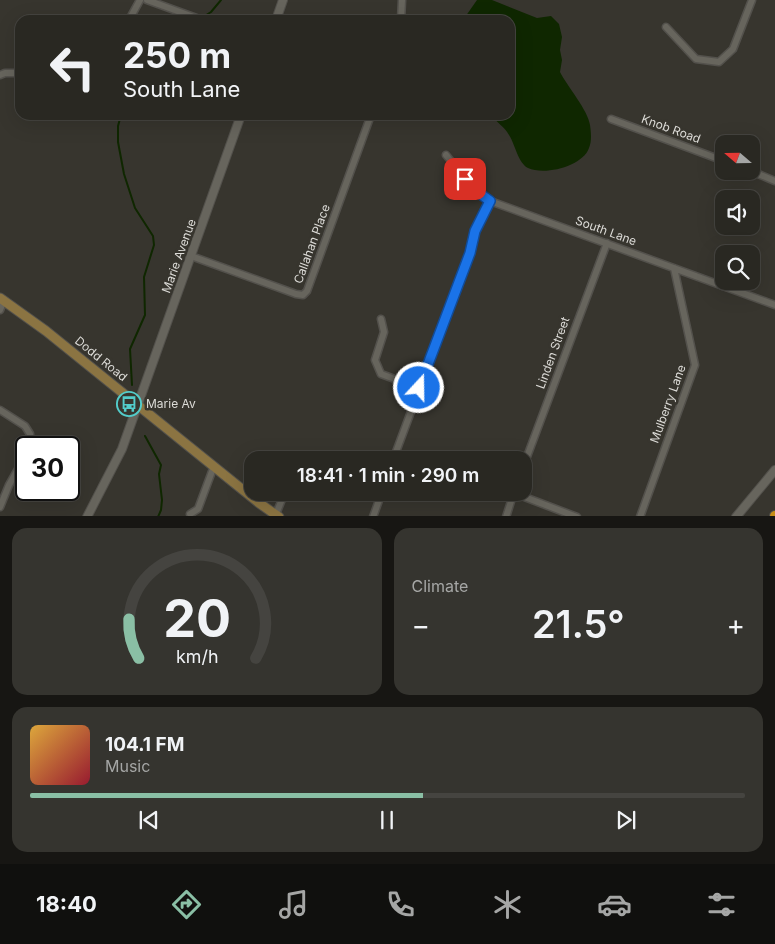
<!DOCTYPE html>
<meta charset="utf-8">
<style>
body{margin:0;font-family:Inter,sans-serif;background:#35342f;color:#f1f3f6;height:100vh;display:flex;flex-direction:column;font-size:19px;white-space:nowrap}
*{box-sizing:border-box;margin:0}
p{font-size:16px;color:#a5a6a5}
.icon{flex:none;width:28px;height:28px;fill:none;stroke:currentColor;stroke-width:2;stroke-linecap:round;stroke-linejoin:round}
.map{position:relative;height:516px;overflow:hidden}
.details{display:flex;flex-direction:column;gap:12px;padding:12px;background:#171613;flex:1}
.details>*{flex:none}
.top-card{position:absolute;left:15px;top:15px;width:500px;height:105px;border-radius:15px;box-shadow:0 5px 20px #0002,0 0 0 1px #454440;background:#292822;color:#f1f3f6;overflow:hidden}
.needle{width:32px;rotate:290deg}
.fabs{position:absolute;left:715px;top:135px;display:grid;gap:10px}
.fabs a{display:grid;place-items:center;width:45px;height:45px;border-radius:10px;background:#292822;box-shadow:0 5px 20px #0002,0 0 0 1px #454440;font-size:25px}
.speed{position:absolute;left:15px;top:436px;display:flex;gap:10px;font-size:25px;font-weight:700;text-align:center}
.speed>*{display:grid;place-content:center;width:65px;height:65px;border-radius:50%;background:#292822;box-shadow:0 5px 20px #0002,0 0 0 1px #454440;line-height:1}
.speed .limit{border:2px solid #111;border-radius:8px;background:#fff;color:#111}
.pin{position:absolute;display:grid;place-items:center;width:42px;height:42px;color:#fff;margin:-21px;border-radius:10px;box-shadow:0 2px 8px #0006}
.me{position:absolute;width:55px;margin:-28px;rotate:21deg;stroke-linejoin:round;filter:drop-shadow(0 0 4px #0008)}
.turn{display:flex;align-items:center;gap:18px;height:105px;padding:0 25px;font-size:22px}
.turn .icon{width:65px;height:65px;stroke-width:2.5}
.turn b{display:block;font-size:35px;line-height:42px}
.big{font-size:38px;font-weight:600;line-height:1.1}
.details .card{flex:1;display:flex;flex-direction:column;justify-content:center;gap:8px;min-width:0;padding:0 18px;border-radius:15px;background:#35342f}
.details .dial{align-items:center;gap:0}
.dial svg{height:130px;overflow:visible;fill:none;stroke:#454440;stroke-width:7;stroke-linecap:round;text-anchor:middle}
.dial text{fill:#f1f3f6;stroke:none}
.song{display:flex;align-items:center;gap:15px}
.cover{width:60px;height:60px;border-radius:8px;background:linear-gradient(135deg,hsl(40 70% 55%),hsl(350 70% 35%))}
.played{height:5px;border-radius:2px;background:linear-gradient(90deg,#8abfa5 55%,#454440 55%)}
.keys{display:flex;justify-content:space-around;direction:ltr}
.heat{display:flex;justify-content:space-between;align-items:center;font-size:28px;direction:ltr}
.details .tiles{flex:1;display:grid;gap:12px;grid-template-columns:1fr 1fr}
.card:last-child{grid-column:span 2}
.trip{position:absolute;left:244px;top:451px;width:288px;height:50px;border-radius:15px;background:#292822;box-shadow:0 5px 20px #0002,0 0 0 1px #454440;font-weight:600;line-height:50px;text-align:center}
.menu{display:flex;height:80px;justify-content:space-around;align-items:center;background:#10100e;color:#a5a6a5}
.menu .icon{width:35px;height:35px}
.menu .current{color:#8abfa5}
.menu b{font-size:22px;color:#f1f3f6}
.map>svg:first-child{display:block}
.water{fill:#0f2700}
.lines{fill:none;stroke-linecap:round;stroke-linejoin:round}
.stream{stroke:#0f2700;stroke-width:2}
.minor-casing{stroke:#53514c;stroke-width:9}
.tertiary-casing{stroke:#53514c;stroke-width:10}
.secondary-casing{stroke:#53514c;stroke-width:11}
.trunk-casing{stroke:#53514c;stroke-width:12}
.minor{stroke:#67655d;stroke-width:6}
.tertiary{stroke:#67655d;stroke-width:8}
.secondary{stroke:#8b7442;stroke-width:9}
.trunk{stroke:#c68d15;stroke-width:10}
.route-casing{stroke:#114b97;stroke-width:12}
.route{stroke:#1a73e8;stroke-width:9}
.labels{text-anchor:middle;stroke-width:5;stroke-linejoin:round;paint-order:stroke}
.street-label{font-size:12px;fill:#dcdbd7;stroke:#37352e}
.poi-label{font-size:12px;fill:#dcdbd7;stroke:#37352e;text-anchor:start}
</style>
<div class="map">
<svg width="775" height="517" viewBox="0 0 775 517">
<rect width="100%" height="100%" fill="#37352e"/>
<path class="water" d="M 477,0 L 492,0 L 537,18 L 551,16 L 559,24 L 562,37 L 560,50 L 562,60 L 560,72 C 567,86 588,110 590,125 C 591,132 592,141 589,148 C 583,166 545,176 528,168 C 518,163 515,144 509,135 C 505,127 496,122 491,115 L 510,115 L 510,20 L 463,20 Z"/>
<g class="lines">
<path class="stream" d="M 203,17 L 211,12 L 221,0
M 121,115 L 118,126 L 118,142 L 124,174 L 135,208 L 153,236 L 154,245 L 144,277 L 145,315 L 130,349 L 132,385
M 145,436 L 161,465 L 159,474 L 162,500 L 161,510 L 158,517"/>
<defs>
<path id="minor" d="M 147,0 L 202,20
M 129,20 L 140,0
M 401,20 L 402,0
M 666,27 L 696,59 L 719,62 L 733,49 L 752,0
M 0,75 L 5,73 L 20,73
M 611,119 L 724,161
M 446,155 L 475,190 L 490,201 L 775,305
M 751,171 L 775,181
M 191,256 L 296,294 L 303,295 L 307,291 L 371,115
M 0,310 L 4,300
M 381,319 L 384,332 L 375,360 L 381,374 L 419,388
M 0,410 L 25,426 L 30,434 L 30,448
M 393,460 L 470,253 L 475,231 L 490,201
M 522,470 L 607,243
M 514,493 L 577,517
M 0,507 L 9,485 L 26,455
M 190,514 L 198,509 L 214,466
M 276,514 L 285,492
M 373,517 L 382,492
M 506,517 L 514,492
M 640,517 L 695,365 L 674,268"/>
<path id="tertiary" d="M 276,20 L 283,0
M 87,517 L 122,449 L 241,115
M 736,517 L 775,470"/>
<path id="secondary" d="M 0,298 L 46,331 L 259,503 L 279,517"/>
<path id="trunk" d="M 775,517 L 775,516"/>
</defs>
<use href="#minor" class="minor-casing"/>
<use href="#tertiary" class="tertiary-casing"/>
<use href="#secondary" class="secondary-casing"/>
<use href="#trunk" class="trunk-casing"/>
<use href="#minor" class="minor"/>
<use href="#tertiary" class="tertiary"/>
<use href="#secondary" class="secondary"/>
<use href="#trunk" class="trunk"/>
</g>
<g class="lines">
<defs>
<path id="route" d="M 419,388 L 470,253 L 475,231 L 490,201 L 475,190 L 465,179"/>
</defs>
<use href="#route" class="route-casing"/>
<use href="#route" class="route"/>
</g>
<defs>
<symbol id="bus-ring" viewBox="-11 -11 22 22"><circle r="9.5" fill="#37352e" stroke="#53cdcb" stroke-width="1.5"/><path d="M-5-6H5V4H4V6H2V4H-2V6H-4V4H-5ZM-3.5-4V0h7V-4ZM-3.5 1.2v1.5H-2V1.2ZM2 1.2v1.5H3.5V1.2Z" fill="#53cdcb"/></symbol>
</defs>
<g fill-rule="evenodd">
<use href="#bus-ring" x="115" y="390" width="28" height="28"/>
</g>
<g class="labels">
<g class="street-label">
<text transform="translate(671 129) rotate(20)" y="4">Knob Road</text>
<text transform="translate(606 231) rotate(20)" y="4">South Lane</text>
<text transform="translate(312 244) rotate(-70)" y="4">Callahan Place</text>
<text transform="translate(179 256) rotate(-70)" y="4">Marie Avenue</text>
<text transform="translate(553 353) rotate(-70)" y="4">Linden Street</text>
<text transform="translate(101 359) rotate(39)" y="4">Dodd Road</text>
<text transform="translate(668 404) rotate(-70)" y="4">Mulberry Lane</text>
</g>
<g class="poi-label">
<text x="146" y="408">Marie Av</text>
</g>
</g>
</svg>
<div class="fabs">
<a><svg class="needle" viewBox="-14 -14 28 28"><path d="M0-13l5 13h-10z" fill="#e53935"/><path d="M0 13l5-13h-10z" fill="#a5a6a5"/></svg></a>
<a><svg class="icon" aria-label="sound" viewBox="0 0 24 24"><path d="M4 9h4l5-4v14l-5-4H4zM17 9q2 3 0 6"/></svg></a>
<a><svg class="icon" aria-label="search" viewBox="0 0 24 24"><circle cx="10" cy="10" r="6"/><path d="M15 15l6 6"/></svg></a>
</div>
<div class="speed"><div class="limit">30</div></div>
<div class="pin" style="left:465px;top:179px;background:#d93025"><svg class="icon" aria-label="arrive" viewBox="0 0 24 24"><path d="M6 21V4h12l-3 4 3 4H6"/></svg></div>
<svg class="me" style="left:419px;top:388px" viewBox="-20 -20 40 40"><circle r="17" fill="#1a73e8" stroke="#fff" stroke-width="3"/><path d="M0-11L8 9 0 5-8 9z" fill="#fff"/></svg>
<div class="trip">18:41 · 1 min · 290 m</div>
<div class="top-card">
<div class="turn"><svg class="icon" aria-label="left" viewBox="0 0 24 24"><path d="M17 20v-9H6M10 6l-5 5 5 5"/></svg><div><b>250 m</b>South Lane</div></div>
</div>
</div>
<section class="details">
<div class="tiles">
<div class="card dial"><svg viewBox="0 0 100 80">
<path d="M14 69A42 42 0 1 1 86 69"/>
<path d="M14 69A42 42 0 0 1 8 45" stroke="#8abfa5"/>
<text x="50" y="56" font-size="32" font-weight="700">20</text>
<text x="50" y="72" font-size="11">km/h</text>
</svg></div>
<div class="card"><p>Climate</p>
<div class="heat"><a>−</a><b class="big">21.5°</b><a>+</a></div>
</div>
<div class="card">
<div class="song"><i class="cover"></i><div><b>104.1 FM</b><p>Music</p></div></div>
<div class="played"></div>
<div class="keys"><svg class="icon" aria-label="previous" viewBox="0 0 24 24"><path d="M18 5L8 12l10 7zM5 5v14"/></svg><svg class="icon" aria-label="pause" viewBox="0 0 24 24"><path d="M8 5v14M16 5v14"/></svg><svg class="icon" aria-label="next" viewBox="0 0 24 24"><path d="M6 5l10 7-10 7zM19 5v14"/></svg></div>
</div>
</div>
</section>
<nav class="menu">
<b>18:40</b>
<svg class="icon current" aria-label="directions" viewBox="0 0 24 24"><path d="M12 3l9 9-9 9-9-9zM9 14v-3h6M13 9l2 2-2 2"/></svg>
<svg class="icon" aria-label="music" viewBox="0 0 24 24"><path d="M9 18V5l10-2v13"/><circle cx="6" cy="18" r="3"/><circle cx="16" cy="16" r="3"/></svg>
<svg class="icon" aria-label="phone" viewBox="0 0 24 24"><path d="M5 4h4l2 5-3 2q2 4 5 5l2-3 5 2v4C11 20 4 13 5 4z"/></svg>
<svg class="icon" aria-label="climate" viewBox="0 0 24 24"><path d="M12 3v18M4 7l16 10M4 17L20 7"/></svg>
<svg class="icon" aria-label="car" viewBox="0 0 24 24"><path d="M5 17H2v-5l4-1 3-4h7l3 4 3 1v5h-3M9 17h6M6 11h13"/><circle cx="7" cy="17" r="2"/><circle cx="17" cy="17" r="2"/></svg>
<svg class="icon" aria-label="filters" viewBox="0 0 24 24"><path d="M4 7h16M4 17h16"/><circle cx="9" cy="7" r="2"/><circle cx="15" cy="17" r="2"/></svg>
</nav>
